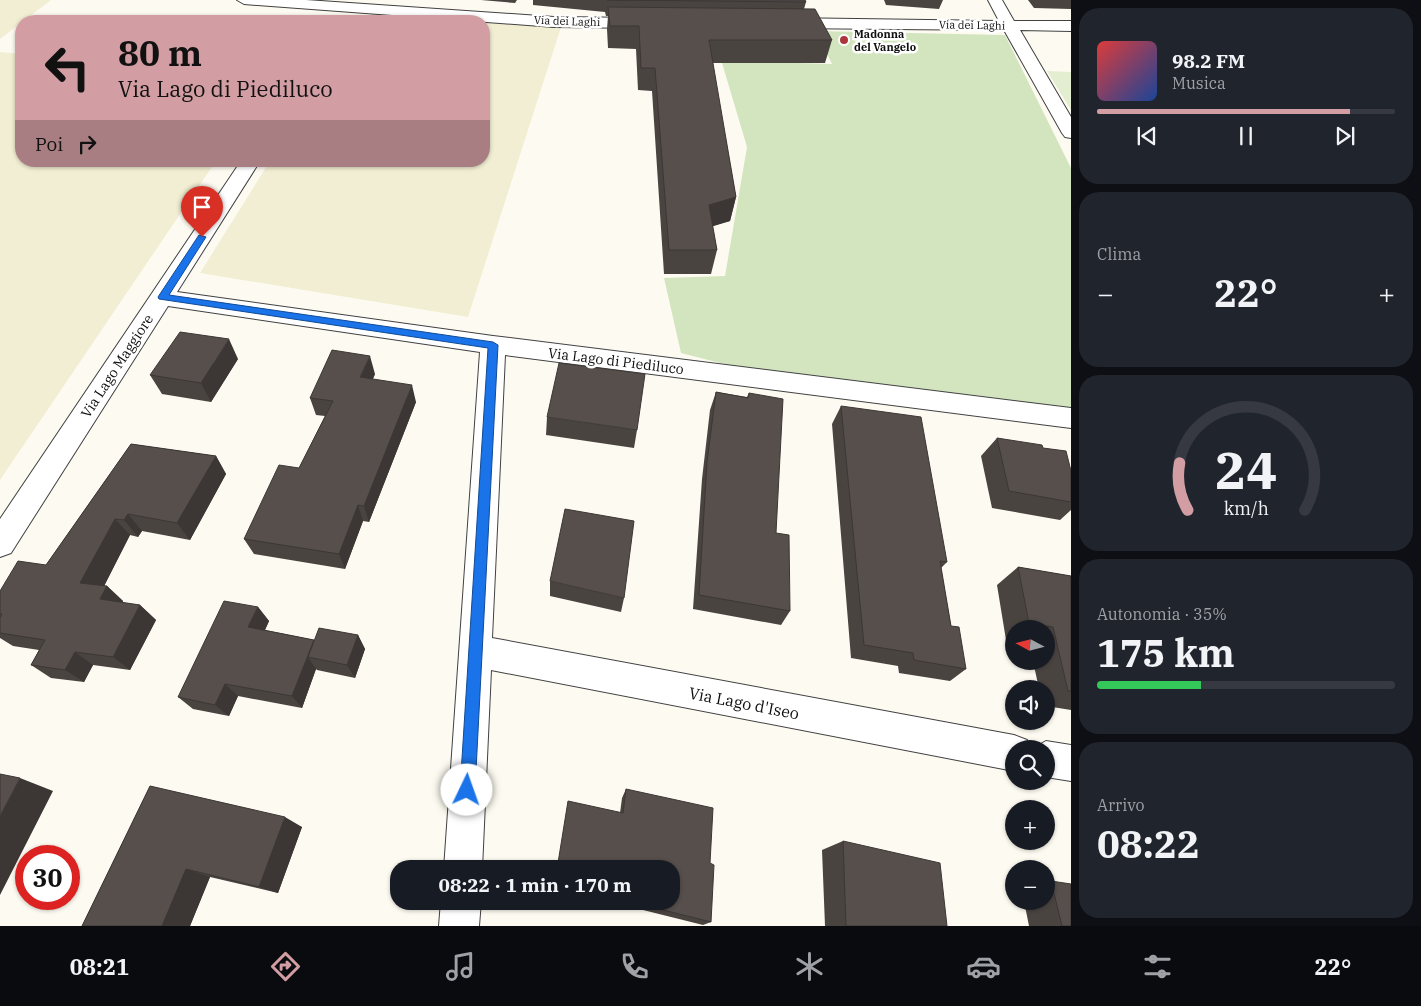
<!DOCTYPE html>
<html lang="it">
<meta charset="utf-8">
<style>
body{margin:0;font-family:"IBM Plex Serif",serif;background:#20242c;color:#f1f3f6;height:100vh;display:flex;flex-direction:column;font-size:19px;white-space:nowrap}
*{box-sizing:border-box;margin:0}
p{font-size:16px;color:#9ea1a6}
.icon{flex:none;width:28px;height:28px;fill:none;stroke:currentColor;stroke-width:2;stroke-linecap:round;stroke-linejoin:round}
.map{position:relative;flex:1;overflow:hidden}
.panel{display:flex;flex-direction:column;gap:8px;padding:8px;background:#0d0f14;width:350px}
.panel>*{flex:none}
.hud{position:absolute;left:15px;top:15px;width:475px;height:152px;border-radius:20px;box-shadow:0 1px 4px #0004;background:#d39ea3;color:#111;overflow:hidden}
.needle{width:32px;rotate:277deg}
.controls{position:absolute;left:1005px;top:620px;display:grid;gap:10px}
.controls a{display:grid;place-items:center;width:50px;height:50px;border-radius:50%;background:#171b24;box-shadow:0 1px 4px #0004;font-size:25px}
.speed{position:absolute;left:15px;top:845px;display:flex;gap:10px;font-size:25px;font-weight:700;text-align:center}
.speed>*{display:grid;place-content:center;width:65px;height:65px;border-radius:50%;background:#171b24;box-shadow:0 1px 4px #0004;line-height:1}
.speed .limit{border:8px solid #d22;background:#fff;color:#111}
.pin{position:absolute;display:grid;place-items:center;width:42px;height:42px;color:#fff;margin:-51px -21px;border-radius:50% 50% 50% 0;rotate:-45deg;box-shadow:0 0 5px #0007}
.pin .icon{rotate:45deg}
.me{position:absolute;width:55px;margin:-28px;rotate:3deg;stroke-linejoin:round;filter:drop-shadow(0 0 4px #0008)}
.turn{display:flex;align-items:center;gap:18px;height:105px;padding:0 20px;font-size:22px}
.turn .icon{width:65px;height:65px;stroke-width:2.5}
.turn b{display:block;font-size:35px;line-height:42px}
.then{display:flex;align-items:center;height:48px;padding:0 20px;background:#0003;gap:10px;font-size:19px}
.big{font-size:38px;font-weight:700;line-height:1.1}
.panel .card{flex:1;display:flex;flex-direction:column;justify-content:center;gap:8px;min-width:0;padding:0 18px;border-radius:20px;background:#20242c}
.panel .dial{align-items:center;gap:0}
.dial svg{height:130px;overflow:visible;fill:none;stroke:#363941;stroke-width:7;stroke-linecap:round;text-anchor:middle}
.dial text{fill:#f1f3f6;stroke:none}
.song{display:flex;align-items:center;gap:15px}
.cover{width:60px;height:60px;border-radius:8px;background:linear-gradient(135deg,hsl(0 70% 55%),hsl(220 70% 35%))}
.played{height:5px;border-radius:2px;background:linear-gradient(90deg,#d39ea3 85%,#363941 85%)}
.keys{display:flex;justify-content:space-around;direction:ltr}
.heat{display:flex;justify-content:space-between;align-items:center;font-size:28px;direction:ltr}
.charge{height:8px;border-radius:4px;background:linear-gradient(90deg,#34c759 35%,#363941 0)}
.trip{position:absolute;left:390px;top:860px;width:290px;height:50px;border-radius:20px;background:#171b24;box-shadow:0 1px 4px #0004;font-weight:700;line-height:50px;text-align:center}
.tab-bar{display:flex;height:80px;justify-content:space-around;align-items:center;background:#090b0e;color:#9ea1a6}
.tab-bar .icon{width:35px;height:35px}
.tab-bar .active{color:#d39ea3}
.tab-bar b{font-size:22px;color:#f1f3f6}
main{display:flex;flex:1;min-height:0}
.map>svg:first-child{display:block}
.farmland{fill:#f1eed3}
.green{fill:#d3e5be}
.pitch{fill:#e3edcf}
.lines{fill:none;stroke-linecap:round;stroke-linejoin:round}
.minor-casing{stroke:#414141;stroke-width:2}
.minor{fill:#fff;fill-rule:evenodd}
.wall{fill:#4a4441}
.shaded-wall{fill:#3c3735}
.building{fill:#564f4c;stroke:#3c3735}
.route{fill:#1a73e8;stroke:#114b97}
.poi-dot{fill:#af353d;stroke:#fff;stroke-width:2}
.labels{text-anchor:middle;stroke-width:5;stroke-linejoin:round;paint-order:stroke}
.far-street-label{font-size:11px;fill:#0e0e0e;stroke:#fff}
.far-poi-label{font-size:11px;font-weight:bold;fill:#0e0e0e;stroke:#fff;text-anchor:start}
.street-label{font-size:14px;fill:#0e0e0e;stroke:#fff}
.near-street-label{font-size:16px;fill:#0e0e0e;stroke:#fff}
</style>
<main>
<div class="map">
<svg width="1071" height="926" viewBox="0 0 1071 926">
<rect width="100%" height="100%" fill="#fdfbf1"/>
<path class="farmland" d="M 0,0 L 51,0 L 0,39 Z
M 372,14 L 562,24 L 468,317 L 200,273 L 270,161 L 484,161 L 484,21 L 359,21 Z
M 0,52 L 21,54 L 21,161 L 216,161 L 0,480 Z"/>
<path class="green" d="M 816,31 L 1005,35 L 1071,168 L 1071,411 L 790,381 L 681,353 L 664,278 L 725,276 L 747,147 L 722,63 L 730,61 L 832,64 Z"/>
<path class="pitch" d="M 1047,71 L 1071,72 L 1071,110 Z"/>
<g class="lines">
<defs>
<path id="minor" d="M 237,0 L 306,0 L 554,17 L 644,18 L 652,23 L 644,28 L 554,27 L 244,4 Z
M 988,0 L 1002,0 L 1014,21 L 1071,21 L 1071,31 L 1020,30 L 1071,117 L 1071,138 L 1065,137 L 1062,133 L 1004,30 L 785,28 L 777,23 L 785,18 L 999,21 Z
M 241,161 L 260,161 L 177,292 L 493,336 L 1071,408 L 1071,428 L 505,355 L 492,638 L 1014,735 L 1027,740 L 1030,749 L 1014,749 L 1014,771 L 491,670 L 482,869 L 444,869 L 480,352 L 168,306 L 11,553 L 0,557 L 0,519 Z
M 1046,741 L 1071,745 L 1071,781 L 1046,777 L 1046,749 L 1032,749 Z
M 441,901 L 481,901 L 479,926 L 439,926 Z"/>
</defs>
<use href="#minor" class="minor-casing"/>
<use href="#minor" class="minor"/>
</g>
<path class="wall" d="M 481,0 L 517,0 L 515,3 Z
M 533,0 L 805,0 L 806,2 L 804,9 L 832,40 L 825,63 L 712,63 L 736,197 L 730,221 L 712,226 L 717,250 L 711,274 L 664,274 L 652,91 L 638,90 L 636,49 L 608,48 L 607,29 L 608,16 L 606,16 L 605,12 L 533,5 Z
M 884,0 L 943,0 L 939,9 L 886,5 Z
M 1028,0 L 1071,0 L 1071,9 L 1034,8 Z
M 238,359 L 211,402 L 162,394 L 150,375 Z
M 375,374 L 373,379 L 416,402 L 369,522 L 363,521 L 345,569 L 254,554 L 244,539 L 299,468 L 325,416 L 316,415 L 310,398 Z
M 716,392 L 747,397 L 749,393 L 776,533 L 790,611 L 781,625 L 693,609 L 702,479 L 710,410 Z
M 841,406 L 947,562 L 941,568 L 951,626 L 966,669 L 950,681 L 899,673 L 898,666 L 851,658 L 832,424 Z
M 547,417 L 637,430 L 634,448 L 546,435 Z
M 997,438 L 1043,448 L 1071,471 L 1071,510 L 1060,520 L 992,508 L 981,456 Z
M 131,444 L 216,456 L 226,474 L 190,540 L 142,531 L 138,537 L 130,535 L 104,586 L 107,586 L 123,601 L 123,603 L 140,605 L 156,620 L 130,670 L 93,665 L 84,682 L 51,678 L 31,665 L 39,650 L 13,646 L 0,638 L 0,591 L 46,565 Z
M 1018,567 L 1071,576 L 1071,710 L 1046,706 L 1046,689 L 1039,689 L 1033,661 L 1046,661 L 1046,629 L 1014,629 L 1014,641 L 1006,640 L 997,585 Z
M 550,581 L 624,598 L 621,612 L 550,596 Z
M 258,607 L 269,621 L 265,630 L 314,640 L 314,641 L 358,635 L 365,649 L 355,678 L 317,670 L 316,669 L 302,708 L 238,696 L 229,716 L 193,709 L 178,697 Z
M 150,786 L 302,827 L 278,893 L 210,877 L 190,926 L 82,926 Z
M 626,789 L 710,863 L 711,922 L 703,925 L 607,901 L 671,901 L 620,813 L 622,798 Z
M 843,841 L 947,926 L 825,926 L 822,850 Z
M 1051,881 L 1071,926 L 1029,926 L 1024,901 L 1046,901 L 1046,882 Z"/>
<path class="shaded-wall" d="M 736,197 L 730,221 L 704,229 L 709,205 Z
M 229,339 L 238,359 L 211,402 L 201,383 Z
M 370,356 L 375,374 L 365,394 L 360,377 Z
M 412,385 L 416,402 L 369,522 L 364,506 Z
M 216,456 L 226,474 L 190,540 L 177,523 Z
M 358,505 L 363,521 L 345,569 L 339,554 Z
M 128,514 L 142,531 L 138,537 L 124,520 Z
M 115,519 L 130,535 L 98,598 L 80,583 Z
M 107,586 L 123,601 L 116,614 L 100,599 Z
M 140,605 L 156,620 L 130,670 L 113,657 Z
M 258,607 L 269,621 L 260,641 L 248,627 Z
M 358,635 L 365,649 L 355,678 L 347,665 Z
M 314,640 L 322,653 L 308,657 L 316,669 L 302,708 L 292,696 Z
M 75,652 L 93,665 L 84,682 L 65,670 Z
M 225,684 L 238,696 L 229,716 L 215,705 Z
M 20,778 L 53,791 L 0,895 L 0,816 Z
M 285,817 L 302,827 L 278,893 L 259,887 Z
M 186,869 L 210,877 L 190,926 L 162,926 Z"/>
<path class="building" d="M 607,0 L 805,0 L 806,2 Z
M 608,7 L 815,9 L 832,40 L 709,40 L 736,197 L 709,205 L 717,250 L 669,250 L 655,68 L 641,68 L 639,26 L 610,26 Z
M 180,332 L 229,339 L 201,383 L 150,375 Z
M 332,350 L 370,356 L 360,377 L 412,385 L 364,506 L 358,505 L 339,554 L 244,539 L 279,465 L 299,468 L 333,401 L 310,398 Z
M 559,363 L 645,374 L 637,430 L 547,417 Z
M 716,392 L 748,398 L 749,393 L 783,399 L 776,533 L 789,535 L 790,611 L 699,595 L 707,462 Z
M 841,406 L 921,417 L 947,562 L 940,561 L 951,626 L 959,627 L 966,669 L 914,660 L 913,653 L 864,645 Z
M 997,438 L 1042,445 L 1043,448 L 1066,451 L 1071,471 L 1071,502 L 1009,491 Z
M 131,444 L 216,456 L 177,523 L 128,514 L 124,520 L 115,519 L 80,583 L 107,586 L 100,599 L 140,605 L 113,657 L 75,652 L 65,670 L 31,665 L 45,640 L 0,633 L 0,618 L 2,614 L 0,614 L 0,591 L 18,561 L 46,565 Z
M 565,509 L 634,521 L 624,598 L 550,581 Z
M 1018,567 L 1071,576 L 1071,691 L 1068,691 L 1053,627 L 1029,623 Z
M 224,601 L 258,607 L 248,627 L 314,640 L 292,696 L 225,684 L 215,705 L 178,697 Z
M 319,628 L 358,635 L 347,665 L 308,657 Z
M 0,774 L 20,778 L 0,816 Z
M 150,786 L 285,817 L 259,887 L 186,869 L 162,926 L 82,926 Z
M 626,789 L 713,808 L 710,863 L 714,865 L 711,922 L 627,901 L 671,901 L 671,869 L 557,869 L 568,801 L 623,813 Z
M 843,841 L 940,863 L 947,926 L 846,926 Z
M 1051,881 L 1071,884 L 1071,926 L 1062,926 Z"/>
<path class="route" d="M 199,235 L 206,237 L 169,295 L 493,342 L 498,345 L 475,790 L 472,795 L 467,797 L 462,795 L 460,790 L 488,348 L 159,299 L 158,297 Z"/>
<circle class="poi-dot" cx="844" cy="40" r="5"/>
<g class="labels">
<g class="far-street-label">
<text transform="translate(567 21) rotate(2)" y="4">Via dei Laghi</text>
<text transform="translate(972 25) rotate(1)" y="4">Via dei Laghi</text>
</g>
<g class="far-poi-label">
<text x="854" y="38">Madonna<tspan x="854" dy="13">del Vangelo</tspan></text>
</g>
<g class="street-label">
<text transform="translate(616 361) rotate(7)" y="5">Via Lago di Piediluco</text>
<text transform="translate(117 366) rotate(-57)" y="5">Via Lago Maggiore</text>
</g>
<g class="near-street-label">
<text transform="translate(744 703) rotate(11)" y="6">Via Lago d'Iseo</text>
</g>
</g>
</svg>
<div class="controls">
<a><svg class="needle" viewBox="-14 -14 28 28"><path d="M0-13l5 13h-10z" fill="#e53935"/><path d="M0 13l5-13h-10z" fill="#9ea1a6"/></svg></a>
<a><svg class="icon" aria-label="sound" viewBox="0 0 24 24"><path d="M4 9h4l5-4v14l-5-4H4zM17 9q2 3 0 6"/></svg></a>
<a><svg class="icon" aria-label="search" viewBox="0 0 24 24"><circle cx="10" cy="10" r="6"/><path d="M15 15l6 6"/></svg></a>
<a>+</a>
<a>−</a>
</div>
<div class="speed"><div class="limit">30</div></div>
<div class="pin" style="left:202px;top:237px;background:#d93025"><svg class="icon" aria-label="arrive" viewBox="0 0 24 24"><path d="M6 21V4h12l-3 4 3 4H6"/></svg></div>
<svg class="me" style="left:467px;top:790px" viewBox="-20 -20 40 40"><circle r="19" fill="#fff"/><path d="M0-13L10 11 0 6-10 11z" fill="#1a73e8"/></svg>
<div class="trip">08:22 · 1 min · 170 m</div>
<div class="hud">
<div class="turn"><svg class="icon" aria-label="left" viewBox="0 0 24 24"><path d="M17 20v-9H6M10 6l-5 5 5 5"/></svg><div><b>80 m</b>Via Lago di Piediluco</div></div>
<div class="then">Poi<svg class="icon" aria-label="right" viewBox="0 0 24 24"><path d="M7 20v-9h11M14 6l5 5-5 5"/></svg></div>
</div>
</div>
<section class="panel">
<div class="card">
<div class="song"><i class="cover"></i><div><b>98.2 FM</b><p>Musica</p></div></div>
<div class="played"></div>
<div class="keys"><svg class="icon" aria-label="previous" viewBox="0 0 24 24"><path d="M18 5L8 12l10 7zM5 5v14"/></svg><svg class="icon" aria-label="pause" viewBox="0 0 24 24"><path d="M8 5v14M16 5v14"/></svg><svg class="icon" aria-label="next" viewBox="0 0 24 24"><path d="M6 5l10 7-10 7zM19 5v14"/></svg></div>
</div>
<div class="card"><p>Clima</p>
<div class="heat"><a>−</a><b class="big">22°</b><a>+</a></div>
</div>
<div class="card dial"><svg viewBox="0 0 100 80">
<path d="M14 69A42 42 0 1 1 86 69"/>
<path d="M14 69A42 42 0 0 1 9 40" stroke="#d39ea3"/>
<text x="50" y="56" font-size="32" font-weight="700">24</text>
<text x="50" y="72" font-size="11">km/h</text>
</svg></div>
<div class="card"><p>Autonomia · 35%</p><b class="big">175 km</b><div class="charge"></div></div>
<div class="card"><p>Arrivo</p><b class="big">08:22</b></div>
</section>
</main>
<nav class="tab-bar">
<b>08:21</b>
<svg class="icon active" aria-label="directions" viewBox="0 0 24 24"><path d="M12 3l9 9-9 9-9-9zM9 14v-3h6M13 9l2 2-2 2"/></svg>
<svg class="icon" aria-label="music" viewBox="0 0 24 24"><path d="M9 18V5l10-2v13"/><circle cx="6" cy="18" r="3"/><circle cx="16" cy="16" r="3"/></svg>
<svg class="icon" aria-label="phone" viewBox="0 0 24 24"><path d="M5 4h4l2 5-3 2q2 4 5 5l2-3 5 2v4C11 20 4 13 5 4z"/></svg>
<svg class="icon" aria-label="climate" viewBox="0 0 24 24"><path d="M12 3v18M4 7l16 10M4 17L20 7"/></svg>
<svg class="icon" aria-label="car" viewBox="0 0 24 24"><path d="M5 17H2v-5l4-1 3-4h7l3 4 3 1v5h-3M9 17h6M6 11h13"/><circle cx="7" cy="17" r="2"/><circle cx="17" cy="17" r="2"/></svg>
<svg class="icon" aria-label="filters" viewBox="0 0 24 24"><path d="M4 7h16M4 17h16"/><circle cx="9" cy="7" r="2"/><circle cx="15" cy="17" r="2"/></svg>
<b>22°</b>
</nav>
